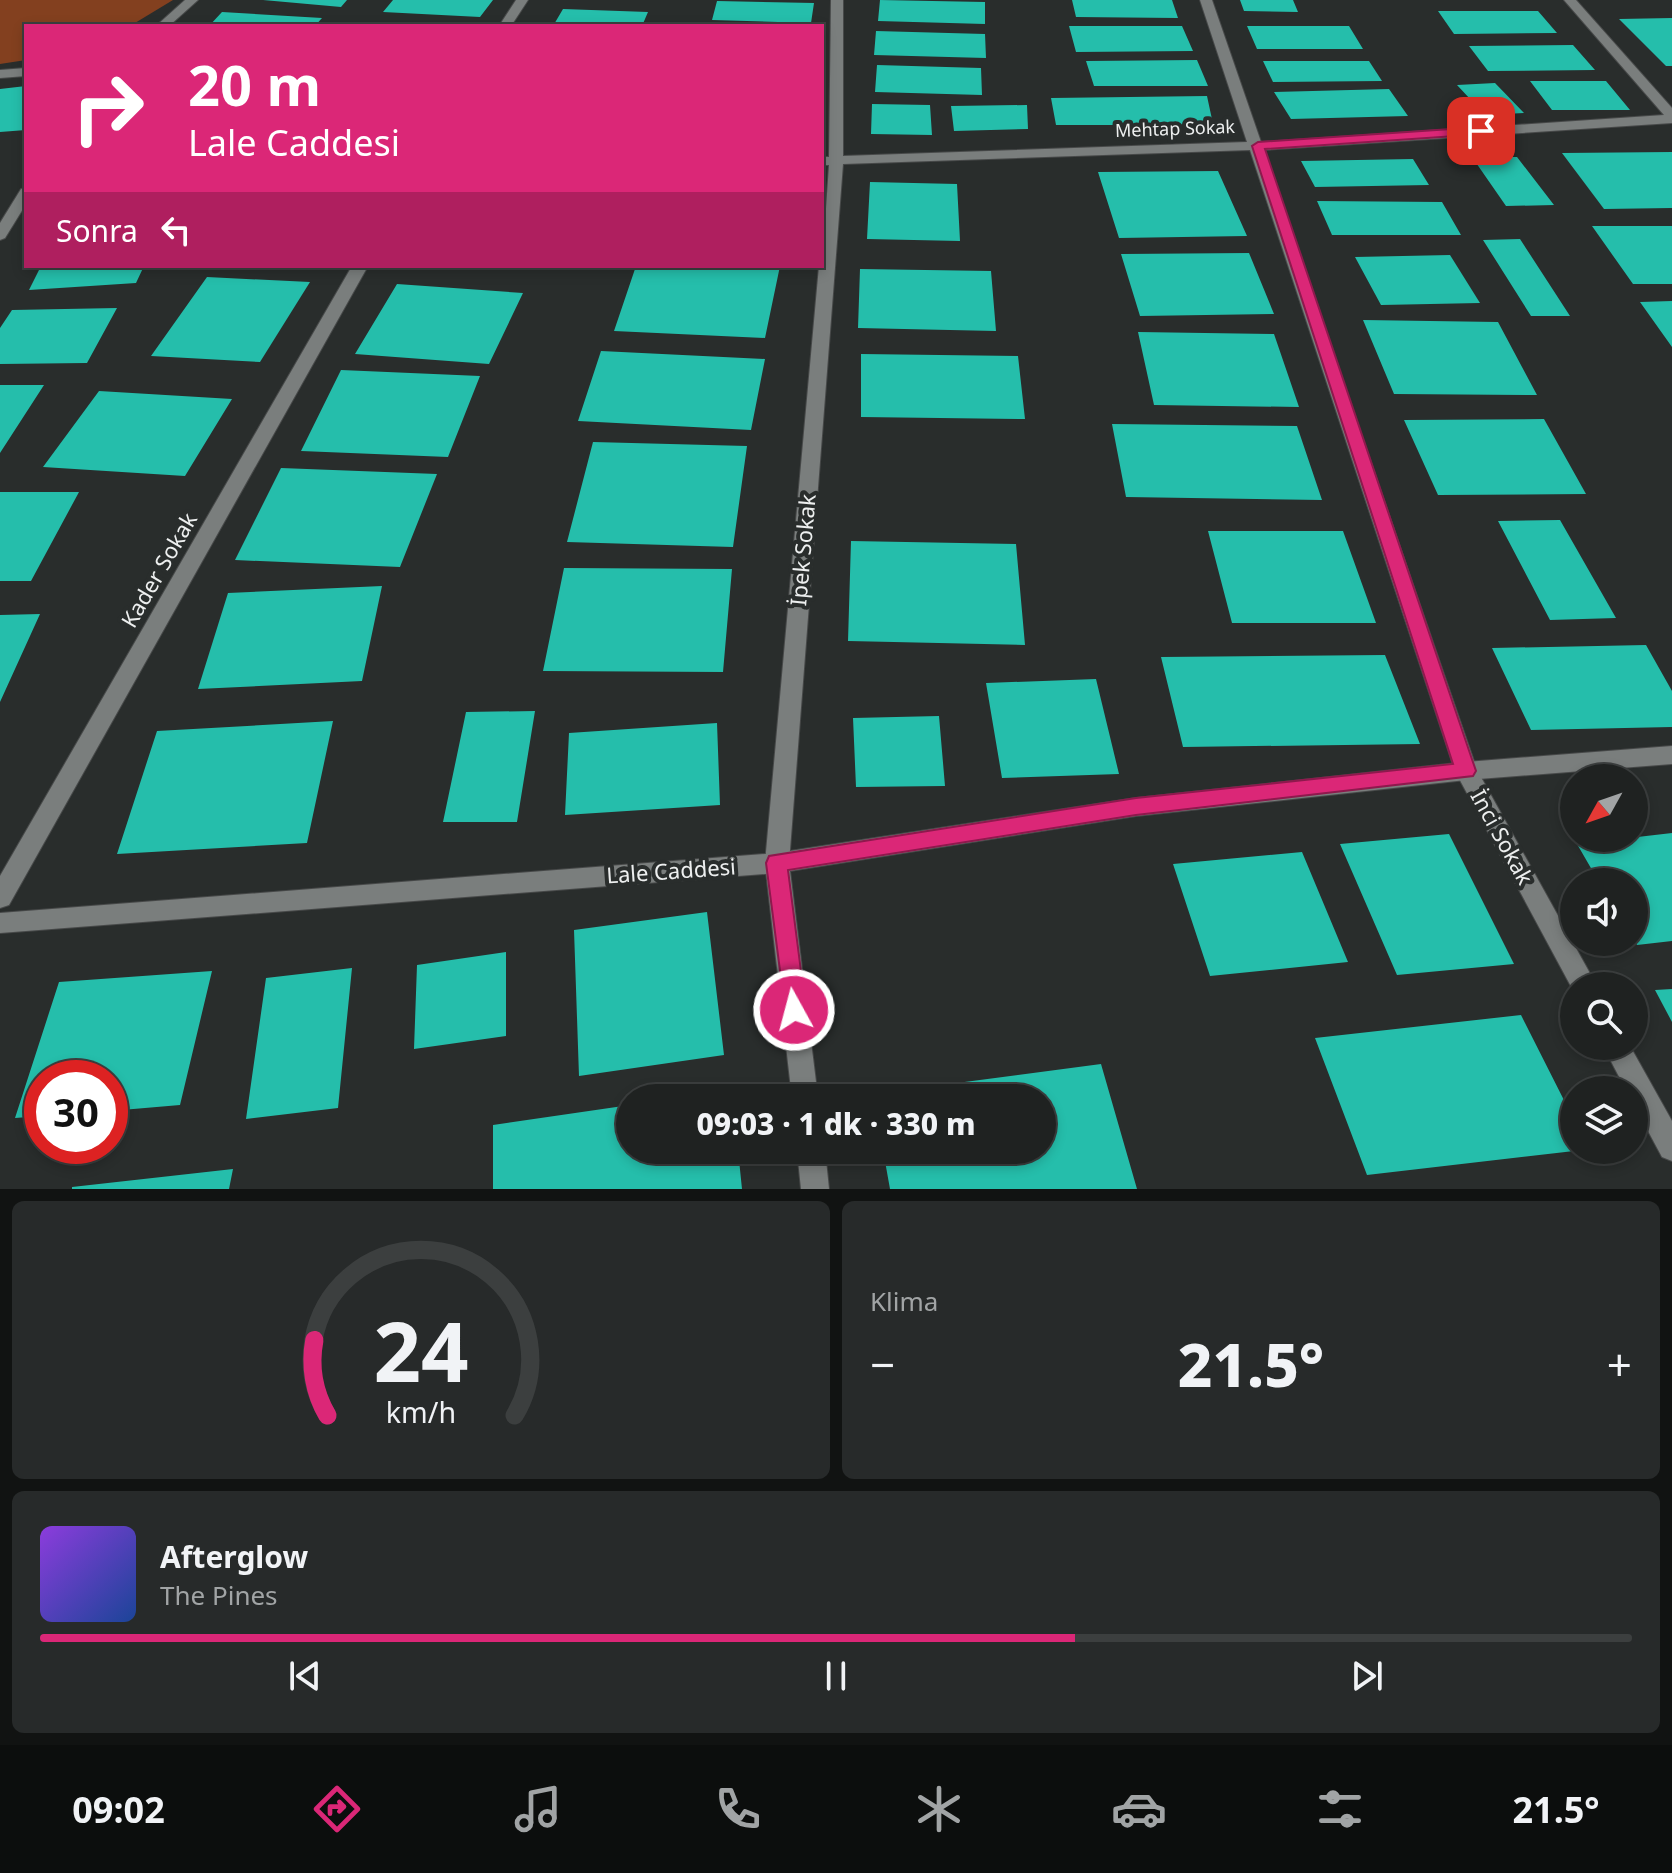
<!DOCTYPE html>
<html lang="tr">
<meta charset="utf-8">
<style>
body{margin:0;font-family:"Noto Sans",sans-serif;background:#272a2a;color:#f1f3f6;height:100vh;display:flex;flex-direction:column;font-size:30px;white-space:nowrap}
*{box-sizing:border-box;margin:0}
p{font-size:26px;color:#a1a4a5}
.icon{flex:none;width:44px;height:44px;fill:none;stroke:currentColor;stroke-width:2;stroke-linecap:round;stroke-linejoin:round}
.map{position:relative;height:1189px;overflow:hidden}
.panel{display:flex;flex-direction:column;gap:12px;padding:12px;background:#111312;flex:1}
.panel>*{flex:none}
.banner{position:absolute;left:24px;top:24px;width:800px;height:244px;border-radius:0px;box-shadow:0 4px 12px #0003,0 0 0 2px #3c3f3f;background:#db2777;color:#fff;overflow:hidden}
.needle{width:52px;rotate:230deg}
.tools{position:absolute;left:1560px;top:764px;display:grid;gap:16px}
.tools a{display:grid;place-items:center;width:88px;height:88px;border-radius:50%;background:#1f2221;box-shadow:0 4px 12px #0003,0 0 0 2px #3c3f3f;font-size:40px}
.speed{position:absolute;left:24px;top:1060px;display:flex;gap:16px;font-size:40px;font-weight:700;text-align:center}
.speed>*{display:grid;place-content:center;width:104px;height:104px;border-radius:50%;background:#1f2221;box-shadow:0 4px 12px #0003,0 0 0 2px #3c3f3f;line-height:1}
.speed .limit{border:12px solid #d22;background:#fff;color:#111}
.pin{position:absolute;display:grid;place-items:center;width:68px;height:68px;color:#fff;margin:-34px;border-radius:16px;box-shadow:0 4px 12px #0006}
.me{position:absolute;width:88px;margin:-44px;rotate:353deg;stroke-linejoin:round;filter:drop-shadow(0 0 6px #0008)}
.turn{display:flex;align-items:center;gap:28px;height:168px;padding:0 32px;font-size:36px}
.turn .icon{width:104px;height:104px;stroke-width:2.5}
.turn b{display:block;font-size:56px;line-height:68px}
.then{display:flex;align-items:center;height:76px;padding:0 32px;background:#0003;gap:16px;font-size:30px}
.big{font-size:60px;font-weight:800;line-height:1.1}
.panel .tile{flex:1;display:flex;flex-direction:column;justify-content:center;gap:12px;min-width:0;padding:0 28px;border-radius:12px;background:#272a2a}
.panel .dial{align-items:center;gap:0}
.dial svg{height:208px;overflow:visible;fill:none;stroke:#3c3f3f;stroke-width:7;stroke-linecap:round;text-anchor:middle}
.dial text{fill:#f1f3f6;stroke:none}
.song{display:flex;align-items:center;gap:24px}
.cover{width:96px;height:96px;border-radius:12px;background:linear-gradient(135deg,hsl(270 70% 55%),hsl(220 70% 35%))}
.played{height:8px;border-radius:4px;background:linear-gradient(90deg,#db2777 65%,#3c3f3f 65%)}
.keys{display:flex;justify-content:space-around;direction:ltr}
.heat{display:flex;justify-content:space-between;align-items:center;font-size:44px;direction:ltr}
.panel .tiles{flex:1;display:grid;gap:12px;grid-template-columns:1fr 1fr}
.tile:last-child{grid-column:span 2}
.trip{position:absolute;left:616px;top:1084px;width:440px;height:80px;border-radius:40px;background:#1f2221;box-shadow:0 4px 12px #0003,0 0 0 2px #3c3f3f;font-weight:800;line-height:80px;text-align:center}
.menu{display:flex;height:128px;justify-content:space-around;align-items:center;background:#0c0e0d;color:#a1a4a5}
.menu .icon{width:56px;height:56px}
.menu .selected{color:#db2777}
.menu b{font-size:36px;color:#f1f3f6}
.map>svg:first-child{display:block}
.green{fill:#83401f}
.building{fill:#25beab}
.lines{fill:none;stroke-linecap:round;stroke-linejoin:round}
.street-casing{stroke:#474949;stroke-width:2}
.secondary-casing{stroke:#474949;stroke-width:2}
.street{fill:#7a7e7d;fill-rule:evenodd}
.secondary{fill:#7a7e7d;fill-rule:evenodd}
.route{fill:#db2777;stroke:#8e194d;stroke-width:2}
.labels{text-anchor:middle;stroke-width:8;stroke-linejoin:round;paint-order:stroke}
.far-street-label{font-size:18px;fill:#edefef;stroke:#292d2c}
.street-label{font-size:22px;fill:#edefef;stroke:#292d2c}
</style>
<div class="map">
<svg width="1672" height="1189" viewBox="0 0 1672 1189">
<rect width="100%" height="100%" fill="#292d2c"/>
<path class="green" d="M 0,0 L 173,0 L 130,26 L 26,26 L 26,60 L 0,64 Z"/>
<path class="building" d="M 263,0 L 347,0 L 341,7 Z
M 393,0 L 493,0 L 480,17 L 383,12 Z
M 880,0 L 985,2 L 985,24 L 878,21 Z
M 1072,0 L 1172,0 L 1178,18 L 1076,17 Z
M 1240,0 L 1293,0 L 1298,12 L 1244,11 Z
M 717,1 L 814,3 L 811,23 L 712,20 Z
M 563,9 L 648,12 L 642,26 L 553,26 Z
M 1438,11 L 1538,11 L 1557,33 L 1454,34 Z
M 222,12 L 322,18 L 315,26 L 209,26 Z
M 1672,18 L 1672,66 L 1666,66 L 1619,19 Z
M 1069,26 L 1182,26 L 1193,51 L 1076,52 Z
M 1247,26 L 1349,26 L 1363,49 L 1257,49 Z
M 876,31 L 985,34 L 986,58 L 874,55 Z
M 1573,45 L 1595,70 L 1488,71 L 1469,46 Z
M 1197,60 L 1208,86 L 1094,86 L 1086,61 Z
M 1263,61 L 1369,61 L 1382,81 L 1273,82 Z
M 877,65 L 981,68 L 982,95 L 875,92 Z
M 1530,81 L 1606,81 L 1630,110 L 1552,110 Z
M 1495,83 L 1524,113 L 1485,115 L 1457,85 Z
M 26,86 L 26,130 L 0,132 L 0,89 Z
M 1389,89 L 1408,116 L 1291,119 L 1274,92 Z
M 1207,96 L 1213,124 L 1135,125 L 1056,125 L 1051,98 Z
M 872,104 L 930,105 L 932,135 L 871,134 Z
M 1027,105 L 1028,129 L 954,131 L 951,106 Z
M 1672,152 L 1672,208 L 1604,209 L 1562,153 Z
M 1472,157 L 1517,157 L 1554,205 L 1506,206 Z
M 1413,159 L 1429,185 L 1315,187 L 1301,161 Z
M 1218,171 L 1247,236 L 1119,238 L 1098,172 Z
M 870,182 L 957,184 L 960,241 L 867,239 Z
M 1317,201 L 1442,202 L 1461,235 L 1332,235 Z
M 1592,226 L 1672,226 L 1672,284 L 1633,284 Z
M 1520,239 L 1570,316 L 1531,316 L 1483,240 Z
M 1249,253 L 1274,314 L 1140,316 L 1121,254 Z
M 1450,255 L 1480,303 L 1381,305 L 1355,257 Z
M 41,266 L 144,266 L 136,283 L 29,290 Z
M 636,266 L 780,266 L 765,338 L 614,331 Z
M 860,269 L 991,271 L 996,331 L 858,328 Z
M 207,277 L 310,282 L 260,362 L 151,356 Z
M 397,284 L 523,293 L 489,364 L 355,354 Z
M 1672,301 L 1672,347 L 1640,302 Z
M 117,308 L 87,363 L 0,364 L 0,328 L 12,310 Z
M 1363,320 L 1498,322 L 1537,395 L 1394,394 Z
M 1138,332 L 1274,334 L 1299,407 L 1154,405 Z
M 601,351 L 765,359 L 751,430 L 578,421 Z
M 861,354 L 1018,356 L 1025,419 L 861,417 Z
M 341,370 L 480,376 L 448,457 L 301,451 Z
M 0,385 L 44,385 L 0,453 Z
M 99,391 L 232,399 L 185,476 L 43,467 Z
M 1544,419 L 1586,494 L 1438,495 L 1404,420 Z
M 1112,424 L 1297,426 L 1322,500 L 1126,497 Z
M 593,442 L 747,446 L 733,547 L 567,542 Z
M 281,468 L 437,474 L 400,567 L 235,560 Z
M 0,492 L 79,492 L 31,581 L 0,581 Z
M 1560,520 L 1616,618 L 1550,620 L 1498,521 Z
M 1208,531 L 1343,531 L 1376,623 L 1232,623 Z
M 851,541 L 1016,544 L 1025,645 L 848,641 Z
M 564,568 L 732,569 L 723,672 L 543,671 Z
M 382,586 L 362,681 L 198,689 L 228,593 Z
M 40,614 L 0,702 L 0,615 Z
M 1646,645 L 1672,691 L 1672,727 L 1531,730 L 1492,648 Z
M 1385,655 L 1420,744 L 1183,747 L 1161,657 Z
M 1096,679 L 1119,774 L 1002,778 L 986,683 Z
M 535,711 L 517,822 L 443,822 L 466,712 Z
M 939,716 L 945,786 L 856,787 L 853,718 Z
M 333,721 L 307,843 L 117,854 L 157,731 Z
M 717,723 L 720,805 L 565,815 L 569,733 Z
M 1672,833 L 1672,941 L 1637,945 L 1634,940 L 1634,882 L 1599,882 L 1577,844 Z
M 1449,834 L 1514,964 L 1397,975 L 1340,844 Z
M 1302,852 L 1348,962 L 1210,976 L 1173,864 Z
M 707,912 L 724,1055 L 579,1076 L 574,930 Z
M 506,952 L 506,1036 L 414,1049 L 417,965 Z
M 352,968 L 338,1108 L 246,1119 L 266,978 Z
M 212,971 L 180,1105 L 110,1111 L 110,1078 L 42,1078 L 42,1116 L 15,1118 L 59,982 Z
M 1672,989 L 1672,1022 L 1655,990 Z
M 1521,1015 L 1574,1120 L 1574,1151 L 1367,1175 L 1315,1038 Z
M 1101,1064 L 1137,1189 L 890,1189 L 883,1150 L 1042,1150 L 1042,1098 L 874,1098 L 873,1094 Z
M 731,1090 L 732,1098 L 691,1098 L 690,1096 Z
M 630,1105 L 630,1150 L 738,1150 L 742,1189 L 493,1189 L 493,1125 Z
M 233,1169 L 229,1189 L 72,1189 L 72,1187 Z"/>
<g class="lines">
<defs>
<path id="street" d="M 185,0 L 198,0 L 169,26 L 156,26 Z
M 516,0 L 528,0 L 511,26 L 499,26 Z
M 831,0 L 843,0 L 843,156 L 1247,142 L 1200,0 L 1212,0 L 1261,142 L 1664,115 L 1564,0 L 1576,0 L 1672,108 L 1672,123 L 1263,150 L 1477,770 L 1597,986 L 1574,986 L 1574,992 L 1455,771 L 1250,150 L 843,164 L 789,863 L 818,1098 L 792,1098 L 765,863 L 819,266 L 822,266 L 829,165 L 822,165 L 822,157 L 829,157 Z
M 26,68 L 26,76 L 0,78 L 0,70 Z
M 26,188 L 26,204 L 5,238 L 0,240 L 0,223 L 21,189 Z
M 352,266 L 368,266 L 9,905 L 0,908 L 0,876 Z
M 1603,1046 L 1630,1046 L 1672,1121 L 1672,1161 L 1662,1157 L 1634,1105 L 1634,1090 L 1626,1090 Z
M 797,1150 L 825,1150 L 829,1189 L 801,1189 Z"/>
<path id="secondary" d="M 1672,746 L 1672,764 L 1466,780 L 1136,816 L 777,873 L 0,933 L 0,913 L 777,853 L 1136,798 L 1466,762 Z"/>
</defs>
<use href="#street" class="street-casing"/>
<use href="#secondary" class="secondary-casing"/>
<use href="#street" class="street"/>
<use href="#secondary" class="secondary"/>
</g>
<path class="route" d="M 1481,127 L 1487,131 L 1485,134 L 1265,149 L 1476,771 L 1473,776 L 1136,815 L 788,870 L 806,1010 L 802,1017 L 794,1020 L 786,1017 L 766,863 L 769,856 L 1136,798 L 1453,764 L 1252,146 L 1258,142 Z"/>
<g class="labels">
<g class="far-street-label">
<text transform="translate(1175 129) rotate(-2)" y="6">Mehtap Sokak</text>
</g>
<g class="street-label">
<text transform="translate(803 550) rotate(-85)" y="8">İpek Sokak</text>
<text transform="translate(159 570) rotate(-60)" y="8">Kader Sokak</text>
<text transform="translate(1502 837) rotate(61)" y="8">İnci Sokak</text>
<text transform="translate(671 871) rotate(-4)" y="8">Lale Caddesi</text>
</g>
</g>
</svg>
<div class="tools">
<a><svg class="needle" viewBox="-14 -14 28 28"><path d="M0-13l5 13h-10z" fill="#e53935"/><path d="M0 13l5-13h-10z" fill="#a1a4a5"/></svg></a>
<a><svg class="icon" aria-label="sound" viewBox="0 0 24 24"><path d="M4 9h4l5-4v14l-5-4H4zM17 9q2 3 0 6"/></svg></a>
<a><svg class="icon" aria-label="search" viewBox="0 0 24 24"><circle cx="10" cy="10" r="6"/><path d="M15 15l6 6"/></svg></a>
<a><svg class="icon" aria-label="layers" viewBox="0 0 24 24"><path d="M12 4l9 5-9 5-9-5zM3 14l9 5 9-5"/></svg></a>
</div>
<div class="speed"><div class="limit">30</div></div>
<div class="pin" style="left:1481px;top:131px;background:#d93025"><svg class="icon" aria-label="arrive" viewBox="0 0 24 24"><path d="M6 21V4h12l-3 4 3 4H6"/></svg></div>
<svg class="me" style="left:794px;top:1010px" viewBox="-20 -20 40 40"><circle r="17" fill="#db2777" stroke="#fff" stroke-width="3"/><path d="M0-11L8 9 0 5-8 9z" fill="#fff"/></svg>
<div class="trip">09:03 · 1 dk · 330 m</div>
<div class="banner">
<div class="turn"><svg class="icon" aria-label="right" viewBox="0 0 24 24"><path d="M7 20v-9h11M14 6l5 5-5 5"/></svg><div><b>20 m</b>Lale Caddesi</div></div>
<div class="then">Sonra<svg class="icon" aria-label="left" viewBox="0 0 24 24"><path d="M17 20v-9H6M10 6l-5 5 5 5"/></svg></div>
</div>
</div>
<section class="panel">
<div class="tiles">
<div class="tile dial"><svg viewBox="0 0 100 80">
<path d="M14 69A42 42 0 1 1 86 69"/>
<path d="M14 69A42 42 0 0 1 9 40" stroke="#db2777"/>
<text x="50" y="56" font-size="32" font-weight="700">24</text>
<text x="50" y="72" font-size="11">km/h</text>
</svg></div>
<div class="tile"><p>Klima</p>
<div class="heat"><a>−</a><b class="big">21.5°</b><a>+</a></div>
</div>
<div class="tile">
<div class="song"><i class="cover"></i><div><b>Afterglow</b><p>The Pines</p></div></div>
<div class="played"></div>
<div class="keys"><svg class="icon" aria-label="previous" viewBox="0 0 24 24"><path d="M18 5L8 12l10 7zM5 5v14"/></svg><svg class="icon" aria-label="pause" viewBox="0 0 24 24"><path d="M8 5v14M16 5v14"/></svg><svg class="icon" aria-label="next" viewBox="0 0 24 24"><path d="M6 5l10 7-10 7zM19 5v14"/></svg></div>
</div>
</div>
</section>
<nav class="menu">
<b>09:02</b>
<svg class="icon selected" aria-label="directions" viewBox="0 0 24 24"><path d="M12 3l9 9-9 9-9-9zM9 14v-3h6M13 9l2 2-2 2"/></svg>
<svg class="icon" aria-label="music" viewBox="0 0 24 24"><path d="M9 18V5l10-2v13"/><circle cx="6" cy="18" r="3"/><circle cx="16" cy="16" r="3"/></svg>
<svg class="icon" aria-label="phone" viewBox="0 0 24 24"><path d="M5 4h4l2 5-3 2q2 4 5 5l2-3 5 2v4C11 20 4 13 5 4z"/></svg>
<svg class="icon" aria-label="climate" viewBox="0 0 24 24"><path d="M12 3v18M4 7l16 10M4 17L20 7"/></svg>
<svg class="icon" aria-label="car" viewBox="0 0 24 24"><path d="M5 17H2v-5l4-1 3-4h7l3 4 3 1v5h-3M9 17h6M6 11h13"/><circle cx="7" cy="17" r="2"/><circle cx="17" cy="17" r="2"/></svg>
<svg class="icon" aria-label="filters" viewBox="0 0 24 24"><path d="M4 7h16M4 17h16"/><circle cx="9" cy="7" r="2"/><circle cx="15" cy="17" r="2"/></svg>
<b>21.5°</b>
</nav>
